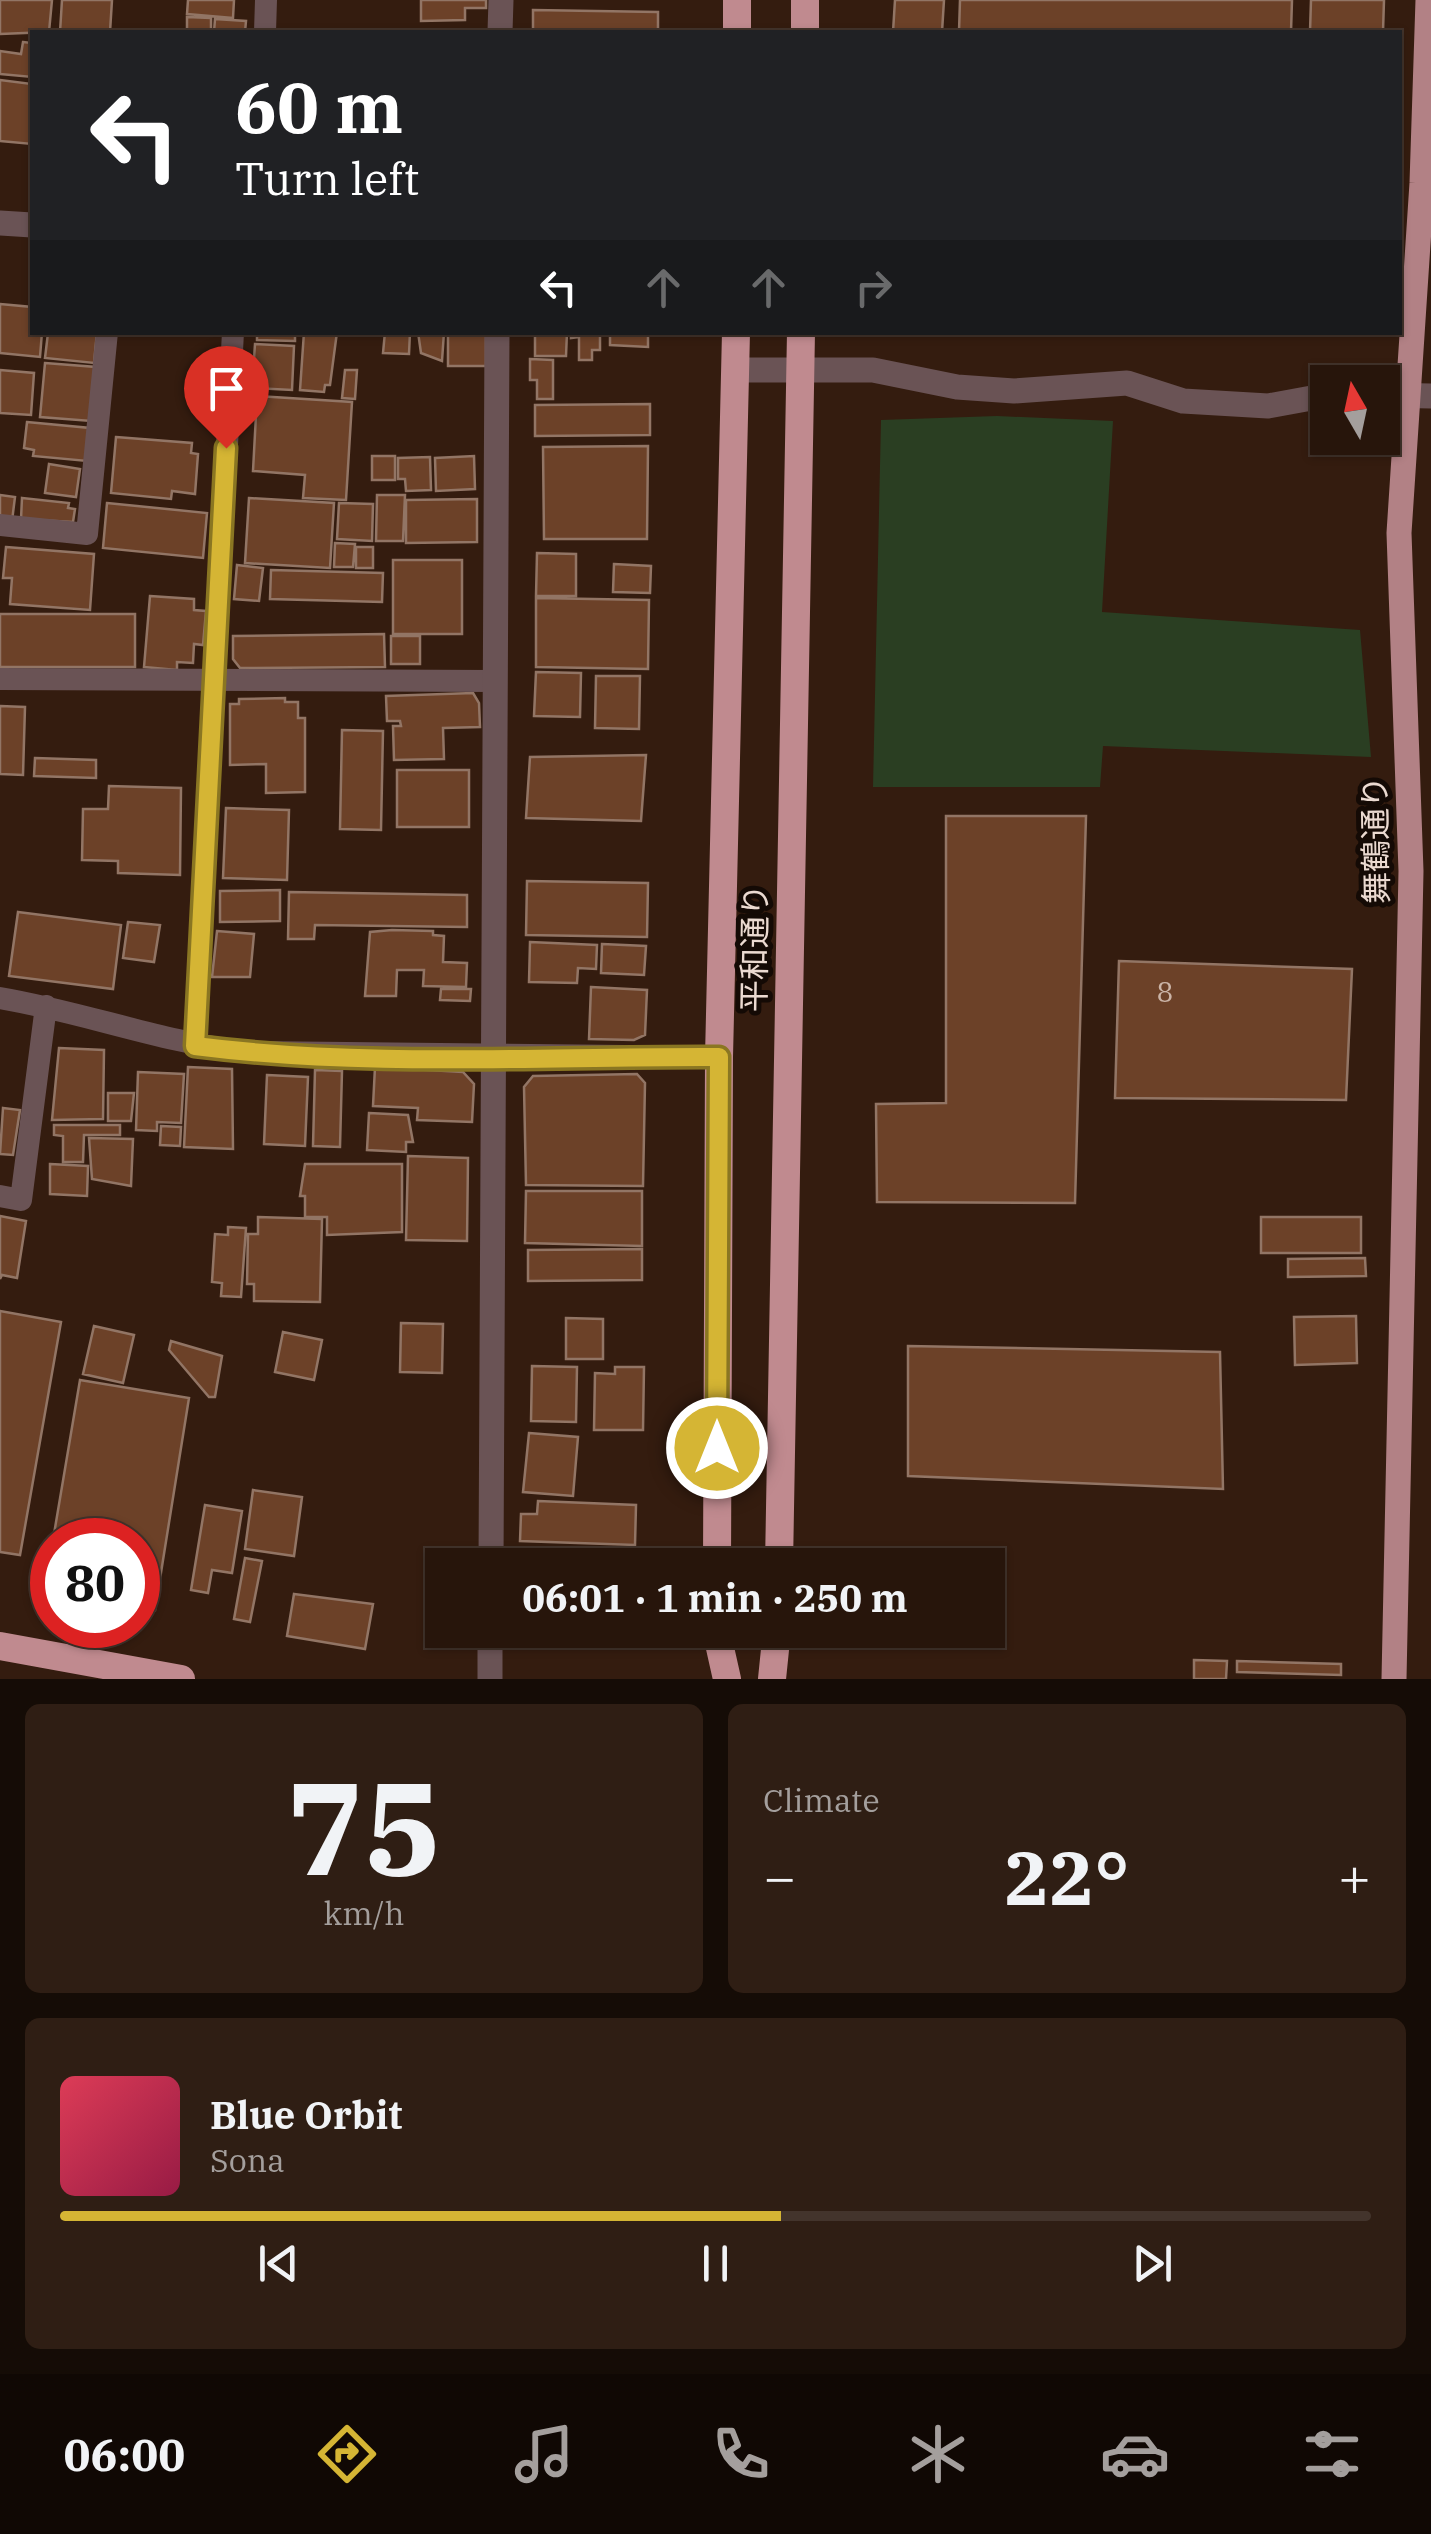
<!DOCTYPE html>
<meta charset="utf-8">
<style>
body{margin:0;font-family:"IBM Plex Serif","Noto Sans JP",serif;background:#2f1e14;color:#f1f3f6;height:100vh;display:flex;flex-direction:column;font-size:38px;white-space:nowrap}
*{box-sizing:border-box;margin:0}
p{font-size:32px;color:#a49f9d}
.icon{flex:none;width:55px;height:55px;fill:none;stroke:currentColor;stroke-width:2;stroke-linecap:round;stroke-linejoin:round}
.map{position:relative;height:1679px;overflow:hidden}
.drawer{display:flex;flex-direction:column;gap:25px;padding:25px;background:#150c06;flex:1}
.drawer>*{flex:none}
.guide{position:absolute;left:30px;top:30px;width:1372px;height:305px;border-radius:0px;box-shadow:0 2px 8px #0004,0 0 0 2px #43342c;background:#202124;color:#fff;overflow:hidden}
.needle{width:65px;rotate:351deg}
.controls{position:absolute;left:1310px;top:365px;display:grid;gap:20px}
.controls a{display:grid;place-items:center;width:90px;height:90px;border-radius:0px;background:#27150b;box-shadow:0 2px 8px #0004,0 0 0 2px #43342c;font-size:50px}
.speed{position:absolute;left:30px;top:1518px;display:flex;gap:20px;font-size:50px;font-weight:700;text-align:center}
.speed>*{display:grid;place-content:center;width:130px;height:130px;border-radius:50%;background:#27150b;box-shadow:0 2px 8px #0004,0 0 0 2px #43342c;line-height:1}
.speed .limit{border:15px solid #d22;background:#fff;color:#111}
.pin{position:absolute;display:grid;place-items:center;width:85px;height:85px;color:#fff;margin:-102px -42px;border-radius:50% 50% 50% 0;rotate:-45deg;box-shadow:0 0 10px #0007}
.pin .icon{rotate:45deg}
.me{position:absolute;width:110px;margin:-55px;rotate:0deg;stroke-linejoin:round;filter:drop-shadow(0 0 8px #0008)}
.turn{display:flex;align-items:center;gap:35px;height:210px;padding:0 40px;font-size:45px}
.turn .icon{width:130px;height:130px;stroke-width:2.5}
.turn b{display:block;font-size:70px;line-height:85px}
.lanes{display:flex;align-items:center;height:95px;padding:0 40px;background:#0003;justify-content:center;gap:50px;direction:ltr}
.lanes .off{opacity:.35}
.big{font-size:75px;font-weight:800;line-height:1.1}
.drawer .card{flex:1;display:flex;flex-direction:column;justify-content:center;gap:15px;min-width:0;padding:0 35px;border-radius:15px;background:#2f1e14}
.drawer .dial{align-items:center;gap:0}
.dial b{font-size:130px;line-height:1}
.song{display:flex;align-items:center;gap:30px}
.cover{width:120px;height:120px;border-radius:15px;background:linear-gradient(135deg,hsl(350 70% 55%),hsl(340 70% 35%))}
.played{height:10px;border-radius:5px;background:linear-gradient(90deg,#d5b534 55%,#43342c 55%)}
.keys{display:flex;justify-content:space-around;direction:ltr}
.heat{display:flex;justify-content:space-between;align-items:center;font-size:55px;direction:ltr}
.drawer .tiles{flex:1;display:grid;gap:25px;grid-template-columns:1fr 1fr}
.card:last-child{grid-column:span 2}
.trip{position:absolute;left:425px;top:1548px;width:580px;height:100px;border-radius:0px;background:#27150b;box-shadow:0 2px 8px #0004,0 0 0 2px #43342c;font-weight:800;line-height:100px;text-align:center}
.menu{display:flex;height:160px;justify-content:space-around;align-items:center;background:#100804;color:#a49f9d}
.menu .icon{width:70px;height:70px}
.menu .selected{color:#d5b534}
.menu b{font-size:45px;color:#f1f3f6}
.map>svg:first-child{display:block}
.green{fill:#2a3e22}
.building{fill:#6c4128;stroke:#927565;stroke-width:2.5}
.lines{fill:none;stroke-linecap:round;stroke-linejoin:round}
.service{stroke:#6a5355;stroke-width:22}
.minor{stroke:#6a5355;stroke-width:25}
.primary{stroke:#b28185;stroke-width:25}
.trunk{stroke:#c08a8f;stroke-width:28}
.route-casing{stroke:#8a7622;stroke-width:25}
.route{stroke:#d5b534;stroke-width:18}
.labels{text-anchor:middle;stroke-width:10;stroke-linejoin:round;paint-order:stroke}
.number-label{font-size:28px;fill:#cbb4a7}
.street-label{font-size:32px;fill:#ebdad1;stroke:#140a05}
</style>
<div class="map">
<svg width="1431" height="1679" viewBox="0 0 1431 1679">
<rect width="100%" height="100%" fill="#341c0f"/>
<path class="green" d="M 997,416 L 1113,421 L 1102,612 L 1360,630 L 1371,757 L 1103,746 L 1100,787 L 873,787 L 881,420 Z"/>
<path class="building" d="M 0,0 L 52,0 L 49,32 L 0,34 Z
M 62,0 L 112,0 L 110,32 L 60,32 Z
M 188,0 L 234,0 L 233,18 L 187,14 Z
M 421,0 L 486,0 L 486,8 L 465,8 L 465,20 L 421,21 Z
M 895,0 L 944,0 L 942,32 L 893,32 Z
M 960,0 L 1292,0 L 1291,32 L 959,32 Z
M 1311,0 L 1384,0 L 1383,32 L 1310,32 Z
M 533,10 L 658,12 L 658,32 L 533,32 Z
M 187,17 L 211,18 L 211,32 L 187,32 Z
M 215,19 L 246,21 L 245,32 L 214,32 Z
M 23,42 L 32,43 L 32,77 L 0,74 L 0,51 L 21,54 Z
M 0,80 L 32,84 L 32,144 L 0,141 Z
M 0,304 L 32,307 L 32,332 L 42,332 L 40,357 L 0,353 Z
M 74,332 L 97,332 L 94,363 L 45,358 L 48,333 Z
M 257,332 L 295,332 L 295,341 L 257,340 Z
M 304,332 L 337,332 L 330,385 L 325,385 L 324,392 L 300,390 Z
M 385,332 L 410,332 L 409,354 L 383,353 Z
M 418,332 L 444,332 L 442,361 L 421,353 Z
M 448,332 L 486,332 L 486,366 L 448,366 Z
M 535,332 L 567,332 L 566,356 L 535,356 Z
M 571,332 L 600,332 L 600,350 L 592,350 L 592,360 L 579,360 L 579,337 L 571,338 Z
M 610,332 L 648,332 L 648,347 L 610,345 Z
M 255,344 L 294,346 L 292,390 L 252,388 Z
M 530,359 L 553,360 L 553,399 L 537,399 L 537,380 L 530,380 Z
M 45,363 L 96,367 L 91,421 L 40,417 Z
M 0,370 L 34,373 L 31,415 L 0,413 Z
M 345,370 L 357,370 L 355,399 L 342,398 Z
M 257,396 L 352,402 L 346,500 L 303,498 L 305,475 L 253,471 Z
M 650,404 L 650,435 L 535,436 L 535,405 Z
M 27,422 L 90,428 L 87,461 L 33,456 L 34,450 L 24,448 Z
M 116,437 L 192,443 L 191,453 L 198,454 L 195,494 L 172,491 L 171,499 L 111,493 Z
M 648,446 L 647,539 L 544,539 L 543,447 Z
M 372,456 L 395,456 L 395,480 L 372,480 Z
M 474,456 L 475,489 L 436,491 L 435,458 Z
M 430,457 L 431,490 L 406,491 L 405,479 L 398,479 L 398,458 Z
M 49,464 L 80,469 L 76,497 L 45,493 Z
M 0,495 L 15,497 L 12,521 L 0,519 Z
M 377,495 L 405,495 L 403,541 L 376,541 Z
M 22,498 L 69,503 L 68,508 L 75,509 L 73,522 L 21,519 Z
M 249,498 L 334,503 L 330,568 L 245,563 Z
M 477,499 L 477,542 L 406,543 L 406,500 Z
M 107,503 L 207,513 L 203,558 L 103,548 Z
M 339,503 L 373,504 L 372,541 L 337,539 Z
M 335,543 L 355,544 L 353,567 L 334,567 Z
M 6,547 L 94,554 L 90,610 L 10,604 L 12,578 L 3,578 Z
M 356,547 L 373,547 L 373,568 L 356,568 Z
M 537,553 L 576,554 L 576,596 L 536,596 Z
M 393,560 L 462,560 L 462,634 L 393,634 Z
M 614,564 L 651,566 L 650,593 L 613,592 Z
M 237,565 L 263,568 L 259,601 L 234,599 Z
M 271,570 L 383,573 L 382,602 L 270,599 Z
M 150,596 L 194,599 L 194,610 L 206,611 L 203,645 L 194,644 L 193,663 L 177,662 L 177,670 L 144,667 Z
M 536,598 L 649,600 L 648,669 L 536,667 Z
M 0,614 L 135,614 L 135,667 L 0,667 Z
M 384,634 L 385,667 L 240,668 L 233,659 L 233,636 Z
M 391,636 L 420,636 L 420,664 L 391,664 Z
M 536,672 L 581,673 L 580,717 L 534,716 Z
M 596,676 L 640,676 L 639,729 L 595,728 Z
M 473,693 L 479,703 L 480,727 L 443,728 L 444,759 L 394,760 L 393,726 L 401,726 L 400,721 L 387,721 L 386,696 Z
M 285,698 L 285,702 L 298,702 L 298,718 L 305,718 L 305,792 L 266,793 L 266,764 L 230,765 L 230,704 L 239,704 L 239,699 Z
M 0,706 L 25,707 L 23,775 L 0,774 Z
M 342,730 L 383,731 L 381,830 L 340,829 Z
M 646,755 L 641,821 L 526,818 L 530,757 Z
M 35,758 L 96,760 L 96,778 L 34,776 Z
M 397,770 L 469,770 L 469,827 L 397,827 Z
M 109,786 L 181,788 L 180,875 L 118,873 L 118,861 L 82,860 L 83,809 L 108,809 Z
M 226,808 L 289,810 L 287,880 L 223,878 Z
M 946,816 L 1086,816 L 1075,1203 L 877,1202 L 876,1104 L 946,1103 Z
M 527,881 L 648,883 L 647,937 L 526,935 Z
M 280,890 L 280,921 L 220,922 L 220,891 Z
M 289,892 L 467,895 L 467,927 L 315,925 L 314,939 L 288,939 Z
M 18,912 L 121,925 L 113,989 L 9,976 Z
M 128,922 L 160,925 L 154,962 L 123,958 Z
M 392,930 L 433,931 L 433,935 L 444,936 L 443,962 L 467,963 L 466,987 L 423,986 L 424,970 L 397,970 L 396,996 L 365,996 L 370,932 Z
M 217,931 L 254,934 L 250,977 L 212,977 Z
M 530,942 L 597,945 L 596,969 L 578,968 L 577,983 L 529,982 Z
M 602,944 L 646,946 L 644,975 L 601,973 Z
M 1119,961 L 1352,969 L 1346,1100 L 1115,1098 Z
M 591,987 L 647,990 L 645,1035 L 634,1040 L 589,1039 Z
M 441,989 L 471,989 L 470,1001 L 440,1000 Z
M 59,1048 L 104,1050 L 103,1119 L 52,1120 Z
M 188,1067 L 232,1069 L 233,1149 L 184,1147 Z
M 375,1067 L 463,1072 L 474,1084 L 472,1122 L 417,1120 L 418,1108 L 373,1106 Z
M 315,1070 L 342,1071 L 340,1147 L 313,1146 Z
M 138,1072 L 184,1074 L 181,1123 L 157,1122 L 157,1131 L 136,1130 Z
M 637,1074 L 645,1083 L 643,1186 L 526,1185 L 524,1087 L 533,1076 Z
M 267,1075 L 308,1077 L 305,1146 L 264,1144 Z
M 108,1093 L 134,1093 L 131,1121 L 108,1121 Z
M 3,1108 L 20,1110 L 13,1155 L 0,1154 Z
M 369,1113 L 408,1115 L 413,1142 L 406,1142 L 406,1152 L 367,1150 Z
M 54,1125 L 120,1125 L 120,1135 L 84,1135 L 83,1162 L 63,1162 L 63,1136 L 54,1135 Z
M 161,1126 L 181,1127 L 180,1146 L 160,1145 Z
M 89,1138 L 133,1139 L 131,1186 L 92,1179 Z
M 408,1156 L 468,1158 L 467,1241 L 406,1240 Z
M 50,1164 L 88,1166 L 87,1196 L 50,1194 Z
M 305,1164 L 402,1164 L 402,1232 L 327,1235 L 327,1217 L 305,1217 L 305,1196 L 300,1196 Z
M 526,1191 L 642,1191 L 642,1246 L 525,1243 Z
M 0,1216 L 26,1221 L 17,1278 L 2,1275 L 0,1279 Z
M 258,1217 L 322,1219 L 320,1302 L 254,1301 L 254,1284 L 247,1284 L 248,1234 L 258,1234 Z
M 1261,1217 L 1361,1217 L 1361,1253 L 1261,1253 Z
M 228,1227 L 246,1228 L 241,1297 L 221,1296 L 222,1283 L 212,1282 L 215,1234 L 228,1235 Z
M 642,1249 L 642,1280 L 528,1281 L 528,1250 Z
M 1365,1258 L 1366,1276 L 1288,1277 L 1288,1259 Z
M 0,1311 L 61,1322 L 20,1555 L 0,1552 Z
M 1356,1316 L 1357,1363 L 1295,1365 L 1294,1317 Z
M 566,1318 L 603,1319 L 603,1359 L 566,1359 Z
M 401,1323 L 443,1324 L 442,1373 L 400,1372 Z
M 94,1326 L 134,1335 L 123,1383 L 83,1374 Z
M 283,1332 L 322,1340 L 314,1380 L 275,1372 Z
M 171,1341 L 222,1356 L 215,1397 L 209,1397 L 169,1350 Z
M 908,1346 L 1220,1352 L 1223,1489 L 908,1476 Z
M 532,1366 L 577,1367 L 576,1422 L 531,1421 Z
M 615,1367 L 644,1367 L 643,1430 L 594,1430 L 595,1373 L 615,1374 Z
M 80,1380 L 189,1398 L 155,1610 L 138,1608 L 138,1540 L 53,1540 Z
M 529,1433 L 578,1437 L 573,1496 L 523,1492 Z
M 253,1490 L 302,1497 L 294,1556 L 245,1549 Z
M 538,1501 L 636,1505 L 635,1545 L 520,1541 L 521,1514 L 537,1514 Z
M 205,1505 L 242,1511 L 232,1573 L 212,1570 L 208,1593 L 191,1590 Z
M 524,1555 L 632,1561 L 632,1565 L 523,1565 Z
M 245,1558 L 262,1561 L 250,1622 L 234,1619 Z
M 294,1594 L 373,1604 L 365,1649 L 287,1636 Z
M 519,1630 L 628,1630 L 627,1647 L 518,1641 Z
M 1194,1660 L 1227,1661 L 1226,1679 L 1194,1679 Z
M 1237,1661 L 1341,1664 L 1341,1675 L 1237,1672 Z"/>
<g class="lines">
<path class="service" d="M 265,32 L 266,0
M 0,525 L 87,534 L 107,332
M 0,679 L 496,681
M 0,998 C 83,1012 162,1042 246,1052 L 719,1057
M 195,1046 L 233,332
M 0,1196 L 21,1200 L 46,1006"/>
<path class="minor" d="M 500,32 L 501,0
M 0,223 L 32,225
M 736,370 L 873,370 L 957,387 L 1014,391 L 1127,383 L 1183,401 L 1268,406 L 1328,395
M 1382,395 L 1431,396
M 491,1565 L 497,332
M 490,1679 L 490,1630"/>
<path class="primary" d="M 1394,1679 L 1411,871 L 1399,533 L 1422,183 L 1428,0"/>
<path class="trunk" d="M 737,32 L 737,0
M 805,32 L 805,0
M 717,1565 L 719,1057 L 736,332
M 779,1565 L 801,332
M 716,1630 L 727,1679
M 0,1646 L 181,1679
M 772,1679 L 777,1630"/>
</g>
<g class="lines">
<defs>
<path id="route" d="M 226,448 L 195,1046 C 367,1068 546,1056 719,1057 L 717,1448"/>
</defs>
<use href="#route" class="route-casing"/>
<use href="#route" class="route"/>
</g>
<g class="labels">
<g class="number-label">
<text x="1165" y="1002">8</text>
</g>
<g class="street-label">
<text transform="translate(1376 840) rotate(-91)" y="11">舞鶴通り</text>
<text transform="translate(755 948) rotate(-89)" y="11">平和通り</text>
</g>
</g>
</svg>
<div class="controls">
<a><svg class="needle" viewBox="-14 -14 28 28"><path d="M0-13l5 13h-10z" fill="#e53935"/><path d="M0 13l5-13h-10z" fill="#a49f9d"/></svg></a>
</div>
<div class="speed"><div class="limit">80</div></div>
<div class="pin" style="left:226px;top:448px;background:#d93025"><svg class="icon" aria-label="arrive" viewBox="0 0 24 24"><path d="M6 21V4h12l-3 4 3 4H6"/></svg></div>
<svg class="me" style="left:717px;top:1448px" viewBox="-20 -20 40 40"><circle r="17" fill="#d5b534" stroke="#fff" stroke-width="3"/><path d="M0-11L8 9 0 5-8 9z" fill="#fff"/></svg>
<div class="trip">06:01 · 1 min · 250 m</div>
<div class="guide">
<div class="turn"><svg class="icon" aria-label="left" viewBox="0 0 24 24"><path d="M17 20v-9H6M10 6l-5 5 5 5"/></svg><div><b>60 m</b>Turn left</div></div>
<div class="lanes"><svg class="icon" aria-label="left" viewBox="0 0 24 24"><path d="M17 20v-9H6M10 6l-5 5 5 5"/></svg><svg class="icon off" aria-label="ahead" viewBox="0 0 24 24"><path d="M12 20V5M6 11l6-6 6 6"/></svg><svg class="icon off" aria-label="ahead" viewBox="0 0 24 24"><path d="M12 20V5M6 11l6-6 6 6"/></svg><svg class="icon off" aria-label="right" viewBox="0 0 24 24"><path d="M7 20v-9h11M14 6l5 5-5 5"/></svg></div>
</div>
</div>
<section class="drawer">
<div class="tiles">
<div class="card dial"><b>75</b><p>km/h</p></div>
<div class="card"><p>Climate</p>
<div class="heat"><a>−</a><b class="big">22°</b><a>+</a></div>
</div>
<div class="card">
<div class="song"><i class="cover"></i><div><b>Blue Orbit</b><p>Sona</p></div></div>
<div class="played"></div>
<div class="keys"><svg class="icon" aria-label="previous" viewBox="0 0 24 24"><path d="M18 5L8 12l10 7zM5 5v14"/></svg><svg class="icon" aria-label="pause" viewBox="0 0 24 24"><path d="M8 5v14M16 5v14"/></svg><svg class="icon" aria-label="next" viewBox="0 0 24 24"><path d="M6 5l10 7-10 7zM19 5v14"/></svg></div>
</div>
</div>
</section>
<nav class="menu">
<b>06:00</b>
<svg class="icon selected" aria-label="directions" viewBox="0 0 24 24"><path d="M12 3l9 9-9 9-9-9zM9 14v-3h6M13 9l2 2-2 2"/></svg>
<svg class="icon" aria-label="music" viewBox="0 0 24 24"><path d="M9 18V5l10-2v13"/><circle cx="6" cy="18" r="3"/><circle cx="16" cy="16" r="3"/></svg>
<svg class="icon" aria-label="phone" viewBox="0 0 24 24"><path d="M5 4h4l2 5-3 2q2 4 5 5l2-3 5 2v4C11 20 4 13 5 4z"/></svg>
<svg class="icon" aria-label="climate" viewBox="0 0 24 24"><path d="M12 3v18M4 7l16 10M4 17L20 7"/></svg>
<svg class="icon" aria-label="car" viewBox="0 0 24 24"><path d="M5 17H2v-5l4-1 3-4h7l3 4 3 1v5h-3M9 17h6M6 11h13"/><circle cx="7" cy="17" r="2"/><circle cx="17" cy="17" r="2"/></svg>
<svg class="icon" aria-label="filters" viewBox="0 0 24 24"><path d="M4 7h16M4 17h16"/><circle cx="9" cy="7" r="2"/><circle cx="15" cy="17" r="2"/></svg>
</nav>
